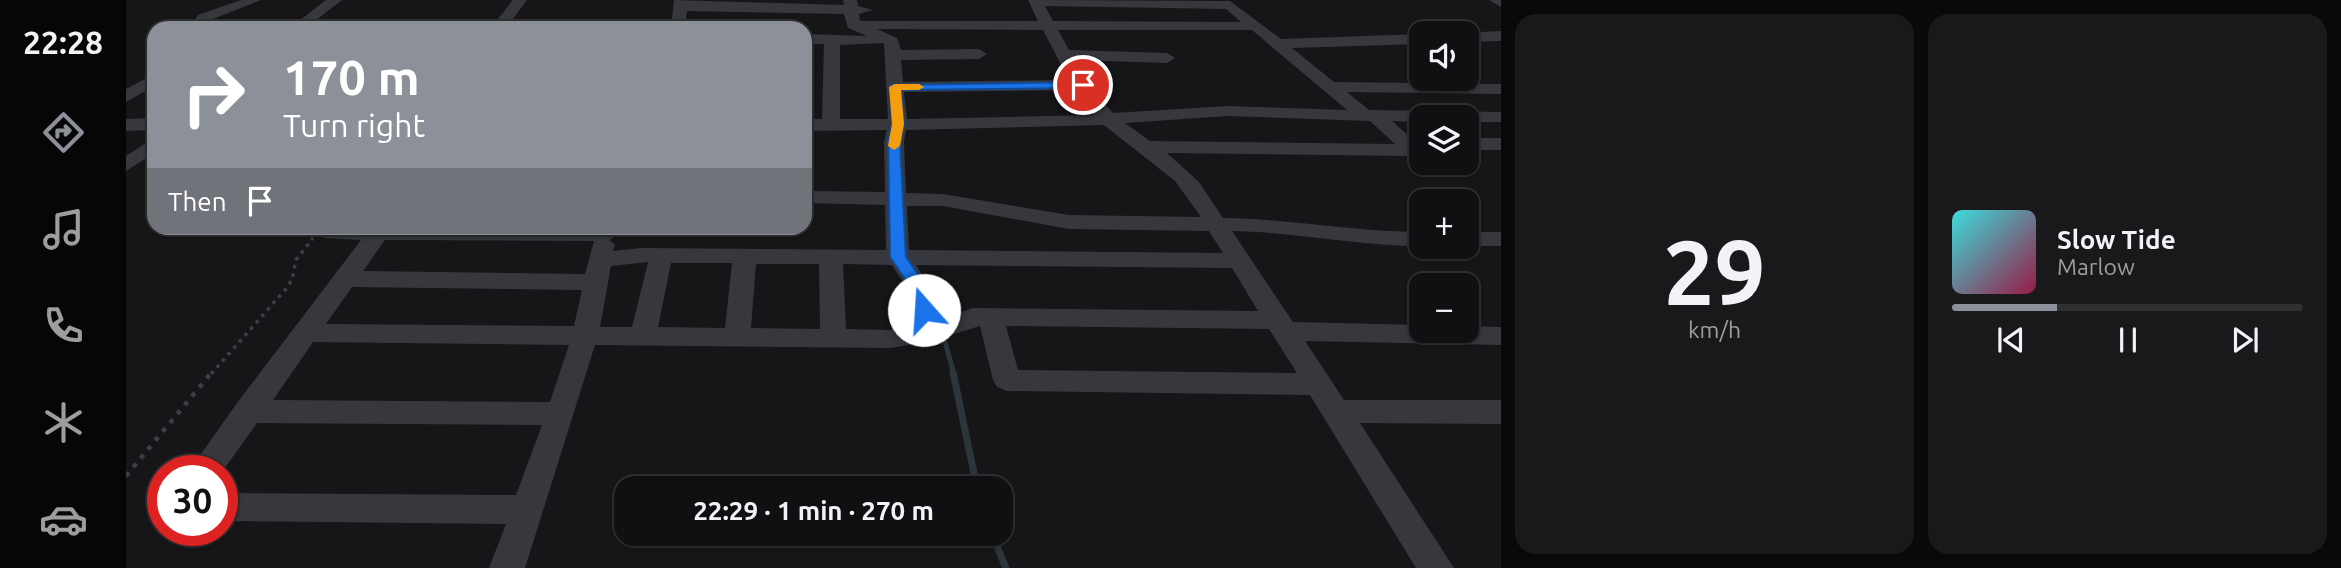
<!DOCTYPE html>
<meta charset="utf-8">
<style>
body{margin:0;font-family:Ubuntu,sans-serif;background:#19191b;color:#f1f3f6;height:100vh;display:flex;flex-direction:column;font-size:26px;white-space:nowrap}
*{box-sizing:border-box;margin:0}
p{font-size:23px;color:#9c9d9f}
.icon{flex:none;width:38px;height:38px;fill:none;stroke:currentColor;stroke-width:2;stroke-linecap:round;stroke-linejoin:round}
.map{position:relative;flex:1;overflow:hidden}
.panel{display:flex;flex-direction:column;gap:14px;padding:14px;background:#09090a;width:840px}
.panel>*{flex:none}
.banner{position:absolute;left:21px;top:21px;width:665px;height:214px;border-radius:21px;box-shadow:0 2px 5px #0004,0 0 0 2px #303032;background:#8c9099;color:#fff;overflow:hidden}
.controls{position:absolute;left:1283px;top:21px;display:grid;gap:14px}
.controls a{display:grid;place-items:center;width:70px;height:70px;border-radius:14px;background:#101012;box-shadow:0 2px 5px #0004,0 0 0 2px #303032;font-size:35px}
.speed{position:absolute;left:21px;top:455px;display:flex;gap:14px;font-size:35px;font-weight:700;text-align:center}
.speed>*{display:grid;place-content:center;width:91px;height:91px;border-radius:50%;background:#101012;box-shadow:0 2px 5px #0004,0 0 0 2px #303032;line-height:1}
.speed .limit{border:10px solid #d22;background:#fff;color:#111}
.pin{position:absolute;display:grid;place-items:center;width:60px;height:60px;color:#fff;margin:-30px;border:4px solid #fff;border-radius:50%;box-shadow:0 2px 7px #0007}
.me{position:absolute;width:77px;margin:-38px;rotate:341deg;stroke-linejoin:round;filter:drop-shadow(0 0 5px #0008)}
.turn{display:flex;align-items:center;gap:24px;height:147px;padding:0 21px;font-size:32px}
.turn .icon{width:91px;height:91px;stroke-width:2.5}
.turn b{display:block;font-size:49px;line-height:60px}
.then{display:flex;align-items:center;height:66px;padding:0 21px;background:#0003;gap:14px;font-size:26px}
.panel .widget{flex:1;display:flex;flex-direction:column;justify-content:center;gap:10px;min-width:0;padding:0 24px;border-radius:21px;background:#19191b}
.panel .dial{align-items:center;gap:0}
.dial b{font-size:91px;line-height:1}
.song{display:flex;align-items:center;gap:21px}
.cover{width:84px;height:84px;border-radius:10px;background:linear-gradient(135deg,hsl(180 70% 55%),hsl(340 70% 35%))}
.played{height:7px;border-radius:4px;background:linear-gradient(90deg,#8c9099 30%,#303032 30%)}
.keys{display:flex;justify-content:space-around;direction:ltr}
.panel .tiles{flex:1;display:grid;gap:14px;grid-template-columns:repeat(2,1fr)}
.trip{position:absolute;left:488px;top:476px;width:399px;height:70px;border-radius:21px;background:#101012;box-shadow:0 2px 5px #0004,0 0 0 2px #303032;font-weight:600;line-height:70px;text-align:center}
main{display:flex;flex:1;min-height:0}
.tabs{display:flex;flex-direction:column;width:126px;justify-content:space-around;align-items:center;background:#060607;color:#9c9d9f}
.tabs .icon{width:49px;height:49px}
.tabs .selected{color:#8c9099}
.tabs b{font-size:32px;color:#f1f3f6}
.map>svg:first-child{display:block}
.lines{fill:none;stroke-linecap:round;stroke-linejoin:round}
.stream-far1{stroke:#2c353c;stroke-width:5}
.stream{stroke:#2c353c;stroke-width:7}
.path-far1{stroke:#3d3f44;stroke-width:3.5;stroke-dasharray:3.5 5;stroke-linecap:butt}
.path{stroke:#3d3f44;stroke-width:4.5;stroke-dasharray:4.5 7;stroke-linecap:butt}
.minor{fill:#37383d;fill-rule:evenodd}
.route{fill:#1a73e8;stroke:#114b97;stroke-width:2}
.slow{fill:#f59e0b}
</style>
<main>
<nav class="tabs">
<b>22:28</b>
<svg class="icon selected" aria-label="directions" viewBox="0 0 24 24"><path d="M12 3l9 9-9 9-9-9zM9 14v-3h6M13 9l2 2-2 2"/></svg>
<svg class="icon" aria-label="music" viewBox="0 0 24 24"><path d="M9 18V5l10-2v13"/><circle cx="6" cy="18" r="3"/><circle cx="16" cy="16" r="3"/></svg>
<svg class="icon" aria-label="phone" viewBox="0 0 24 24"><path d="M5 4h4l2 5-3 2q2 4 5 5l2-3 5 2v4C11 20 4 13 5 4z"/></svg>
<svg class="icon" aria-label="climate" viewBox="0 0 24 24"><path d="M12 3v18M4 7l16 10M4 17L20 7"/></svg>
<svg class="icon" aria-label="car" viewBox="0 0 24 24"><path d="M5 17H2v-5l4-1 3-4h7l3 4 3 1v5h-3M9 17h6M6 11h13"/><circle cx="7" cy="17" r="2"/><circle cx="17" cy="17" r="2"/></svg>
</nav>
<div class="map">
<svg width="1375" height="568" viewBox="0 0 1375 568">
<rect width="100%" height="100%" fill="#161618"/>
<g class="lines">
<path class="stream-far1" d="M 802,282 L 812,318
M 819,342 L 828,374"/>
<path class="stream" d="M 827,372 L 851,488
M 866,534 L 880,568"/>
<path class="path-far1" d="M 85,374 L 159,290 L 166,280 L 170,260 L 187,238"/>
<path class="path" d="M 0,476 L 86,372"/>
<path class="minor" d="M 115,0 L 135,0 L 82,21 L 77,28 L 63,28 L 72,15 Z
M 200,0 L 216,0 L 180,28 L 164,28 Z
M 387,0 L 401,0 L 380,28 L 365,28 Z
M 548,0 L 718,5 L 717,0 L 731,0 L 732,6 L 747,10 L 733,14 L 734,21 L 912,21 L 902,0 L 1104,1 L 1155,39 L 1295,34 L 1295,44 L 1166,48 L 1208,82 L 1375,84 L 1375,94 L 1221,92 L 1243,110 L 1375,112 L 1375,122 L 1340,122 L 1340,117 L 1295,117 L 1295,122 L 1266,121 L 1284,137 L 1292,150 L 1282,156 L 1041,153 L 1073,182 L 1097,218 C 1164,219 1229,232 1295,232 L 1295,246 C 1232,246 1170,232 1106,231 L 1167,322 L 1295,325 L 1295,331 L 1340,331 L 1340,326 L 1375,327 L 1375,345 L 1179,341 L 1218,400 L 1375,400 L 1375,424 L 1234,423 L 1328,568 L 1290,568 L 1184,395 L 881,391 L 871,387 L 867,380 L 854,326 L 802,342 L 764,348 L 469,345 L 399,568 L 363,568 L 380,524 L 96,521 L 96,493 L 390,495 L 416,425 L 131,423 L 96,472 L 63,471 L 111,403 L 235,240 L 198,238 L 195,233 L 198,228 L 481,228 L 491,234 L 484,240 L 489,245 L 487,251 L 515,248 L 760,250 L 759,205 L 679,203 L 679,191 L 759,192 L 758,142 L 761,130 L 679,131 L 679,119 L 696,119 L 698,44 L 679,44 L 679,34 L 741,36 L 722,28 L 718,14 L 561,11 L 559,28 L 545,28 ZM 919,6 L 1100,9 L 1115,22 L 927,21 ZM 751,29 L 917,30 L 943,80 L 777,82 L 775,60 L 853,59 L 861,54 L 853,49 L 775,50 L 771,38 ZM 932,30 L 1126,30 L 1221,110 L 1102,106 L 987,113 L 969,92 L 948,60 L 1041,63 L 1049,58 L 1041,53 L 943,50 ZM 758,43 L 762,119 L 714,119 L 714,45 ZM 950,90 L 968,115 L 781,119 L 778,92 ZM 1102,116 L 1244,121 L 1269,144 L 1024,141 L 999,123 ZM 978,125 L 1049,181 L 1075,217 L 943,215 L 817,194 L 780,193 L 778,142 L 780,130 ZM 781,206 L 817,206 L 943,229 L 1083,231 L 1097,253 L 783,250 ZM 259,240 L 468,241 L 459,274 L 237,271 ZM 522,262 L 506,327 L 474,327 L 485,266 ZM 545,263 L 606,263 L 599,328 L 532,327 ZM 630,264 L 693,264 L 694,329 L 625,328 ZM 717,264 L 766,265 L 781,288 L 788,326 L 764,330 L 720,329 ZM 790,265 L 1106,268 L 1132,311 L 847,308 L 812,320 L 805,287 ZM 226,287 L 456,290 L 448,326 L 200,324 ZM 880,326 L 1143,329 L 1171,373 L 892,370 ZM 187,342 L 443,345 L 424,402 L 147,400 Z
M 1363,0 L 1375,0 L 1375,7 Z
M 1375,31 L 1375,41 L 1340,42 L 1340,33 L 1337,33 Z
M 28,74 L 28,86 L 0,102 L 0,89 Z
M 28,118 L 28,130 L 0,131 L 0,119 Z
M 28,138 L 28,153 L 0,171 L 0,156 Z
M 1340,138 L 1375,138 L 1375,150 L 1340,150 Z
M 1340,232 L 1375,232 L 1375,246 L 1340,246 Z"/>
</g>
<path class="route" d="M 957,82 L 963,85 L 961,88 L 775,90 L 778,124 L 774,142 L 780,257 L 801,287 L 806,310 L 804,314 L 792,314 L 785,288 L 764,257 L 762,142 L 766,124 L 765,85 Z"/>
<path class="slow" d="M 769,84 L 793,84 L 798,87 L 793,90 L 775,90 L 778,124 L 774,146 L 768,150 L 762,146 L 766,124 L 763,87 Z"/>
</svg>
<div class="controls">
<a><svg class="icon" aria-label="sound" viewBox="0 0 24 24"><path d="M4 9h4l5-4v14l-5-4H4zM17 9q2 3 0 6"/></svg></a>
<a><svg class="icon" aria-label="layers" viewBox="0 0 24 24"><path d="M12 4l9 5-9 5-9-5zM3 14l9 5 9-5"/></svg></a>
<a>+</a>
<a>−</a>
</div>
<div class="speed"><div class="limit">30</div></div>
<div class="pin" style="left:957px;top:85px;background:#d93025"><svg class="icon" aria-label="arrive" viewBox="0 0 24 24"><path d="M6 21V4h12l-3 4 3 4H6"/></svg></div>
<svg class="me" style="left:798px;top:310px" viewBox="-20 -20 40 40"><circle r="19" fill="#fff"/><path d="M0-13L10 11 0 6-10 11z" fill="#1a73e8"/></svg>
<div class="trip">22:29 · 1 min · 270 m</div>
<div class="banner">
<div class="turn"><svg class="icon" aria-label="right" viewBox="0 0 24 24"><path d="M7 20v-9h11M14 6l5 5-5 5"/></svg><div><b>170 m</b>Turn right</div></div>
<div class="then">Then<svg class="icon" aria-label="arrive" viewBox="0 0 24 24"><path d="M6 21V4h12l-3 4 3 4H6"/></svg></div>
</div>
</div>
<section class="panel">
<div class="tiles">
<div class="widget dial"><b>29</b><p>km/h</p></div>
<div class="widget">
<div class="song"><i class="cover"></i><div><b>Slow Tide</b><p>Marlow</p></div></div>
<div class="played"></div>
<div class="keys"><svg class="icon" aria-label="previous" viewBox="0 0 24 24"><path d="M18 5L8 12l10 7zM5 5v14"/></svg><svg class="icon" aria-label="pause" viewBox="0 0 24 24"><path d="M8 5v14M16 5v14"/></svg><svg class="icon" aria-label="next" viewBox="0 0 24 24"><path d="M6 5l10 7-10 7zM19 5v14"/></svg></div>
</div>
</div>
</section>
</main>
